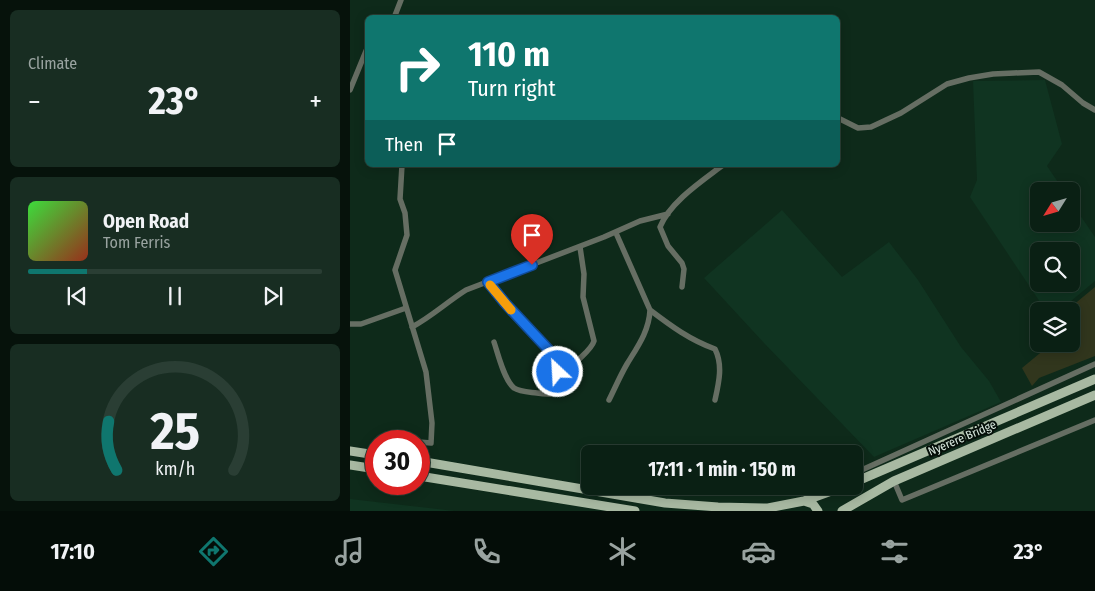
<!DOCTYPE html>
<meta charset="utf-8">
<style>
body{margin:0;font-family:"Fira Sans Condensed",sans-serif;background:#182d22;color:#f1f3f6;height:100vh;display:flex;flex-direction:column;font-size:19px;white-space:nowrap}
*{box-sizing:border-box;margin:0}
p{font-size:16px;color:#99a3a0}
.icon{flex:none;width:28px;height:28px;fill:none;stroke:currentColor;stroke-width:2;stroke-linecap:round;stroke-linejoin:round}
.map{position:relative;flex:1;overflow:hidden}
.details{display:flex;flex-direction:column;gap:10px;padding:10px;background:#06120b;width:350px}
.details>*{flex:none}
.guide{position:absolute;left:15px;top:15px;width:475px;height:152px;border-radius:8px;box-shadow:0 2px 12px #0003,0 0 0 1px #2a3e34;background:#0f766e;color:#fff;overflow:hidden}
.needle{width:32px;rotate:233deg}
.fabs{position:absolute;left:680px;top:182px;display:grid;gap:10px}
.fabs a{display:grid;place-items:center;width:50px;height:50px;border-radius:8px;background:#0a2014;box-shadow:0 2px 12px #0003,0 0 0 1px #2a3e34;font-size:25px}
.speed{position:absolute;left:15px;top:430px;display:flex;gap:10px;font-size:25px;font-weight:700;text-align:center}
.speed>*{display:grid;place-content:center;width:65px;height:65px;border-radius:50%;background:#0a2014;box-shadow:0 2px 12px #0003,0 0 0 1px #2a3e34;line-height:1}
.speed .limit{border:8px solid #d22;background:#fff;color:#111}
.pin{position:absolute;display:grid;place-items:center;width:42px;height:42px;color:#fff;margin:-51px -21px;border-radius:50% 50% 50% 0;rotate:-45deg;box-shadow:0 0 5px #0007}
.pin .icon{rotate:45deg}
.me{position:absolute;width:55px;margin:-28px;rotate:335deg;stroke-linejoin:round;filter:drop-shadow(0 0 4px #0008)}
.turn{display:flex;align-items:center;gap:18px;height:105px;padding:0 20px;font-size:22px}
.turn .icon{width:65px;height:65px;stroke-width:2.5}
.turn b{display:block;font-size:35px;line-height:42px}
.then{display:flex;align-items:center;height:48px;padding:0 20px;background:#0003;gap:10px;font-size:19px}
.big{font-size:38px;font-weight:700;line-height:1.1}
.details .tile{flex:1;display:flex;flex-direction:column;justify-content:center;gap:8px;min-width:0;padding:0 18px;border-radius:8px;background:#182d22}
.details .dial{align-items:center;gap:0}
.dial svg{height:130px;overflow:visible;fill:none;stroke:#2a3e34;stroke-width:7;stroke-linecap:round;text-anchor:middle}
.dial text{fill:#f1f3f6;stroke:none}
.song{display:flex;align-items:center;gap:15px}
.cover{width:60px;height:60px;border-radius:8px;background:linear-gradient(135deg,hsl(120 70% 55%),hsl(10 70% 35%))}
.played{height:5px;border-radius:2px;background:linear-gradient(90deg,#0f766e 20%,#2a3e34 20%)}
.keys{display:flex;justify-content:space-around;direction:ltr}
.heat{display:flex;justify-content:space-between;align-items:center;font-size:28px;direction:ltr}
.trip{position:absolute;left:231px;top:445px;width:282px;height:50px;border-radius:8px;background:#0a2014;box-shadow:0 2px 12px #0003,0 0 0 1px #2a3e34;font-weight:700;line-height:50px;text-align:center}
.tabs{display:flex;height:80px;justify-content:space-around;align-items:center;background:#040d08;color:#99a3a0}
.tabs .icon{width:35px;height:35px}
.tabs .on{color:#0f766e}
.tabs b{font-size:22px;color:#f1f3f6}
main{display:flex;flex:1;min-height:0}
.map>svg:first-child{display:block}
.built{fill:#103421;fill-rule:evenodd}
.green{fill:#31361d}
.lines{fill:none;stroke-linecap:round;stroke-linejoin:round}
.street{stroke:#666e63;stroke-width:5.5}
.primary{stroke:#a8b9a2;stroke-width:9}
.route-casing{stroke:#114b97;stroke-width:12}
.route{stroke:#1a73e8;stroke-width:9}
.slow{stroke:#f59e0b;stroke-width:9}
.labels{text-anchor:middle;stroke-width:4;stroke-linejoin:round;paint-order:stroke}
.street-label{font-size:12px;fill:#daeae0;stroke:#050f09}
</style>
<main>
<section class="details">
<div class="tile"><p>Climate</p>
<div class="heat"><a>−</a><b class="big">23°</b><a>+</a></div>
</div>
<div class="tile">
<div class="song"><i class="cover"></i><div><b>Open Road</b><p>Tom Ferris</p></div></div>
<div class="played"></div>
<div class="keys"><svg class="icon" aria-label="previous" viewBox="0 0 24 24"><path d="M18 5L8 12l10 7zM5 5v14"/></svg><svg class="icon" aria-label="pause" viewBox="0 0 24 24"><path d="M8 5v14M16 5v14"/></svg><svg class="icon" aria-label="next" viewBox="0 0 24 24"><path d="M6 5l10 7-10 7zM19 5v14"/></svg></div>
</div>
<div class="tile dial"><svg viewBox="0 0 100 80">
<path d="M14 69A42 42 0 1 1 86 69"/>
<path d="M14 69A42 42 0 0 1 9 39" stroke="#0f766e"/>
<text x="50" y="56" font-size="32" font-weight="700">25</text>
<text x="50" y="72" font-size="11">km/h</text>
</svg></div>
</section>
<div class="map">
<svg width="745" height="511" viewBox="0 0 745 511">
<rect width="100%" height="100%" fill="#0e2a1a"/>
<path class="built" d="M 695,80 L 712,144 L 697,166 L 714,191 L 689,191 L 689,224 L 721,224 L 721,202 L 745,237 L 745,281 L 709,311 L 696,311 L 620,197 L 627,180 L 623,81 ZM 689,251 L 721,251 L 721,284 L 689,284 Z
M 432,210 L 492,277 L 539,242 L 568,280 L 611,347 L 639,381 L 651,402 L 524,457 L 414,343 L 354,278 Z
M 0,499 L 105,511 L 0,511 Z"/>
<path class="green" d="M 745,287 L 745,356 L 689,378 L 682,386 L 672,368 L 695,349 L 697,344 L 721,344 L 721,311 L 716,311 Z"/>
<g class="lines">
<path class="street" d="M 44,18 L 51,0
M 0,90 L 18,46
M 488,118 L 508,128 L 521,127 L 551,113 L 597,84 L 619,78 L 643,74 L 664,73 L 689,72 L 712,85 L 733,103 L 745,110
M 52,165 L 50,199 L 55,213 L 57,235 L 45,270 L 76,372 L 82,423 L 81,443 L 69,442
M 138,282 L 155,303 L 198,349 L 213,385
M 332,287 L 334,269 L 332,263 L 318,246 L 310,227 C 320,202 352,181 373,165
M 300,310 C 321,326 340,340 365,349 C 373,365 369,382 365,400
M 0,324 L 11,324 L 56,308
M 62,327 C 81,317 97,302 116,290 L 254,237 L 290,221 L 318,214
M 144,342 C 148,354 154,380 164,388 C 170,392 180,392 187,393 C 214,398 211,387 222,367 C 228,358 241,351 244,341 L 233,297 L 234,274 L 230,247
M 259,400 C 265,388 270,376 277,364 C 288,346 299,331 300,310 L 266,233
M 505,473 L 745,364
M 544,481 L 552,500 L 745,420
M 459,497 L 472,486"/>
<path class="primary" d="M 0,451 L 26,455
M 69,461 L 315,503 L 368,507 L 418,508 L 454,501 L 463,504 L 468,511
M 0,465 L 26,469
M 69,476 L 285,511
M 505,482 L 745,379
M 454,501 L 495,486
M 492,511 L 544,481 L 745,395"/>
</g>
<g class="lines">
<defs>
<path id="route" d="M 182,265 L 138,282 L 155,303 L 198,349 L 208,372"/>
</defs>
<use href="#route" class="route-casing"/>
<use href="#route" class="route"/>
<path class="slow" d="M 140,285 L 161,310"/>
</g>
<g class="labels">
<g class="street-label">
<text transform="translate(612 438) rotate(-23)" y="4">Nyerere Bridge</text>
</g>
</g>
</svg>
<div class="fabs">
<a><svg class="needle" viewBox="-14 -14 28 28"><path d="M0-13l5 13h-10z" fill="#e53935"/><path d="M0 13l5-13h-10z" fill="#99a3a0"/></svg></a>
<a><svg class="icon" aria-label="search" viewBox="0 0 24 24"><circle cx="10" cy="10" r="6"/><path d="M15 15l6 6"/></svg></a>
<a><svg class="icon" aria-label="layers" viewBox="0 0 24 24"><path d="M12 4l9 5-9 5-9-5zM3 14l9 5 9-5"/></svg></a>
</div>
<div class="speed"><div class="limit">30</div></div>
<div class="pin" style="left:182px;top:265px;background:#d93025"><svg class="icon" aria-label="arrive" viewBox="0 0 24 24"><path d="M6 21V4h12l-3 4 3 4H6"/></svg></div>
<svg class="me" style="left:208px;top:372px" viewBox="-20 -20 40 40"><circle r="17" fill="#1a73e8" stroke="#fff" stroke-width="3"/><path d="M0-11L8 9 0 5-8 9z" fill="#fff"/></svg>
<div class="trip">17:11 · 1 min · 150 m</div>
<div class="guide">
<div class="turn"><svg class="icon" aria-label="right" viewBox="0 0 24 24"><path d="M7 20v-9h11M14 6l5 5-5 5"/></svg><div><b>110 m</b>Turn right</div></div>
<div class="then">Then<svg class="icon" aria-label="arrive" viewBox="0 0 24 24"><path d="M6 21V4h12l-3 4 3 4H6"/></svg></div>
</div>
</div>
</main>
<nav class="tabs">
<b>17:10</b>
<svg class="icon on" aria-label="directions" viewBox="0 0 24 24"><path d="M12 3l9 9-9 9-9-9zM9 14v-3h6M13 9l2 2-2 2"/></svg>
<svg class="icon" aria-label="music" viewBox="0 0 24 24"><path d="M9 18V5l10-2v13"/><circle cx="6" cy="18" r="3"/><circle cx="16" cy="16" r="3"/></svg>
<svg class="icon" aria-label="phone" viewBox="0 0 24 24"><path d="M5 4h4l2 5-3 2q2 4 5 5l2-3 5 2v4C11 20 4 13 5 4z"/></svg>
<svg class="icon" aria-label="climate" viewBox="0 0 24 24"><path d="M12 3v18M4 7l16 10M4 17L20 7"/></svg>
<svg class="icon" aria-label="car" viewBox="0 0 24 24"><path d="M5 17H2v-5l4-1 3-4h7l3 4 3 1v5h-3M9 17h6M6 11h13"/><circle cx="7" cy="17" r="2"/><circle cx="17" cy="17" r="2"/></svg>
<svg class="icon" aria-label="filters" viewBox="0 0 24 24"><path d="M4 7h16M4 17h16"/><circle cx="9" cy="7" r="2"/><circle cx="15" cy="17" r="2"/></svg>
<b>23°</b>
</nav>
